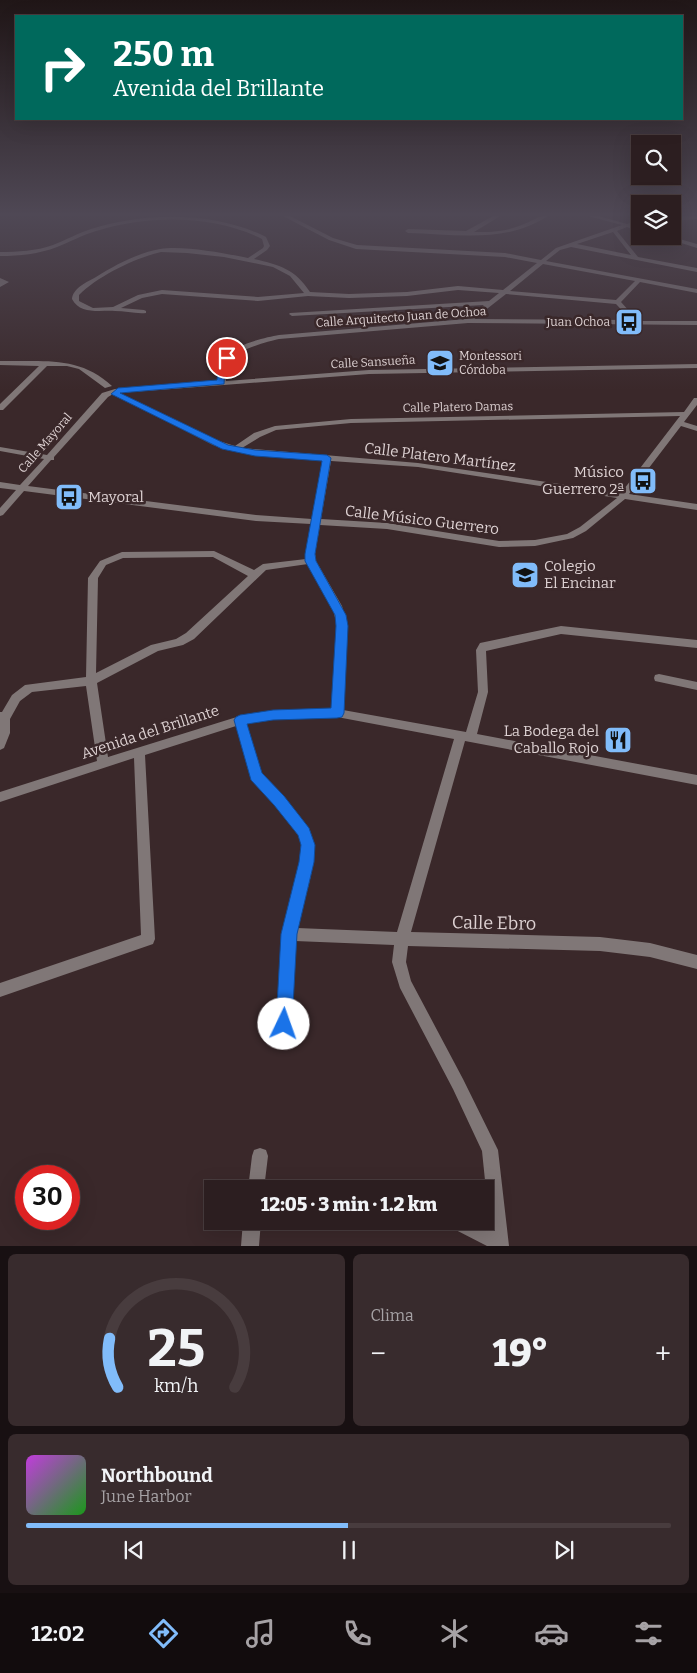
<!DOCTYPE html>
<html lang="es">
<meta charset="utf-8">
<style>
body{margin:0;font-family:Bitter,serif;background:#382b2d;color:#f1f3f6;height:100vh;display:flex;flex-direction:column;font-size:19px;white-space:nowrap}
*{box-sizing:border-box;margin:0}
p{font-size:16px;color:#a6a2a5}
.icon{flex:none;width:28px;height:28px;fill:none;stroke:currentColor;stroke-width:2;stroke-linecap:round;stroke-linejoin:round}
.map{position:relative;height:1246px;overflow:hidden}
.details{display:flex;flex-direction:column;gap:8px;padding:8px;background:#181012;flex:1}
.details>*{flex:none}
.top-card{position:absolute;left:15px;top:15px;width:668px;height:105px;border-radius:0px;box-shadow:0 5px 20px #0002,0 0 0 1px #483c3e;background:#00695c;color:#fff;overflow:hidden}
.tools{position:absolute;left:631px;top:135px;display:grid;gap:10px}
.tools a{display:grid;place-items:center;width:50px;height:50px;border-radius:0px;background:#2c1e20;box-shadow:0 5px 20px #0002,0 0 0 1px #483c3e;font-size:25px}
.speed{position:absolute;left:15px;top:1165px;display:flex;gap:10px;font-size:25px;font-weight:700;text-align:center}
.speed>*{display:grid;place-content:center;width:65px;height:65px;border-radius:50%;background:#2c1e20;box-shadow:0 5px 20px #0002,0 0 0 1px #483c3e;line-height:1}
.speed .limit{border:8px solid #d22;background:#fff;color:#111}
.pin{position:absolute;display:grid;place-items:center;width:42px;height:42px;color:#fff;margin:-21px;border:2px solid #fff;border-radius:50%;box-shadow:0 1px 5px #0007}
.me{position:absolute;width:55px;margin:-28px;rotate:3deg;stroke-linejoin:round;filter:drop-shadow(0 0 4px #0008)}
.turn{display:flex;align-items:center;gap:18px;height:105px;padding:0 15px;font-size:22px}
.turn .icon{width:65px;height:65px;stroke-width:2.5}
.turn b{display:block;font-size:35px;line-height:42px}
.big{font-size:38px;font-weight:800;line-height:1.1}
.details .card{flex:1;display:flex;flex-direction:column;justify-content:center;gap:8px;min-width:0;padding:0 18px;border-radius:8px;background:#382b2d}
.details .dial{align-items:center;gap:0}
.dial svg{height:130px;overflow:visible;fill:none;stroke:#483c3e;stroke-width:7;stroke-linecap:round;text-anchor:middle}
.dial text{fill:#f1f3f6;stroke:none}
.song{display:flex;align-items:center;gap:15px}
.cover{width:60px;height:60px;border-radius:8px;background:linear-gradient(135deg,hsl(290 70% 55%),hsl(120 70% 35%))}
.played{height:5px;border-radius:2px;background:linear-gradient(90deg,#81bcfa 50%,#483c3e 50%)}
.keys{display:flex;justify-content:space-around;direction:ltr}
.heat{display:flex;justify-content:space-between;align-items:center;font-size:28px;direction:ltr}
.details .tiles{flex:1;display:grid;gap:8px;grid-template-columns:1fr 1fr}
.card:last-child{grid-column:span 2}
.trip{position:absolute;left:204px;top:1180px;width:290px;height:50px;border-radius:0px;background:#2c1e20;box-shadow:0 5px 20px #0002,0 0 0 1px #483c3e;font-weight:800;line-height:50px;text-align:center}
.tabs{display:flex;height:80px;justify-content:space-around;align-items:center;background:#120c0d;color:#a6a2a5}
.tabs .icon{width:35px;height:35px}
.tabs .selected{color:#81bcfa}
.tabs b{font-size:22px;color:#f1f3f6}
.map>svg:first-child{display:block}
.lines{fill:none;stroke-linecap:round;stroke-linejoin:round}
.minor{fill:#807777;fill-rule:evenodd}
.route{fill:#1a73e8;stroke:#114b97}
.labels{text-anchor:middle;stroke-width:5;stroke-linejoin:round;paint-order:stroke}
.far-street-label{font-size:12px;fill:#ddd1d2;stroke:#3a282a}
.far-poi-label{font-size:12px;fill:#ddd1d2;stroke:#3a282a;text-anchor:end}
.street-label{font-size:15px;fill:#ddd1d2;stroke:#3a282a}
.poi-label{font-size:15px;fill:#ddd1d2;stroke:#3a282a;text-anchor:end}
.near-street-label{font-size:18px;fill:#ddd1d2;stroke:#3a282a}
</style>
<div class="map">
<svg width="697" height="1246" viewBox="0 0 697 1246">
<rect width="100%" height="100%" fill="#3a282a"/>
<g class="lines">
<path class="minor" d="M 281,215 L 288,215 L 333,238 L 357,245 L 505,253 L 541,260 L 556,248 L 622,225 L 584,215 L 595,215 L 627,224 L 640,219 L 640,223 L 632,225 L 640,228 L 640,232 L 627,227 L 617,231 L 638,257 L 697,268 L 697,272 L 571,247 L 560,250 L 546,261 L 697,289 L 697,293 L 640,282 L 621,302 L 638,321 L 697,321 L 697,325 L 468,323 L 279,339 C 265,342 232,351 226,365 C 224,369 225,376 226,381 L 369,370 L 697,364 L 697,368 L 369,374 L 119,393 L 219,441 L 235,446 L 254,433 L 275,426 L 351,419 L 684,412 L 694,398 L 697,398 L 697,405 L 684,422 L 697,426 L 697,431 L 681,426 L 629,494 L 697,504 L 697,510 L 625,499 L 586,531 L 573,538 L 535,546 L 499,547 L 387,529 L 320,525 L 315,554 L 316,561 L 342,606 L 347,625 L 343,710 L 466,732 L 478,692 L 476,650 L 480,643 L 561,626 L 697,640 L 697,648 L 561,634 L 486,651 L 488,692 L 477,734 L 697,775 L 697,785 L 465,741 L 411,932 L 600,937 L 650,943 L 697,955 L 697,969 L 650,957 L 600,951 L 408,946 L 406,962 L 411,981 L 463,1079 L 498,1150 L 509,1246 L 487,1246 L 450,1227 L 448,1221 L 475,1221 L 490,1229 L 482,1151 L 453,1089 L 400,988 L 392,962 L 394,945 L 295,941 L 290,1042 L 288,1047 L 283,1049 L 278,1047 L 276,1042 L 282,934 L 301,862 L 302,845 L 298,835 L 275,805 L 252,780 L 236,726 L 145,755 L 155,939 L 153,944 L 0,997 L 0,983 L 141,935 L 134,758 L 0,802 L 0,792 L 97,761 L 86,686 L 32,692 L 20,701 L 10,719 L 10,733 L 4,748 L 0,750 L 0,712 L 2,712 L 12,695 L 25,685 L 86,677 L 88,578 L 100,561 L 122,552 L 214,551 L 254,570 L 263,564 L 306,559 L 311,524 L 256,521 L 24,491 L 3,515 L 0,516 L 0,508 L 16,490 L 0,488 L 0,482 L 20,485 L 44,459 L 0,451 L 0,447 L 47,455 L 102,393 L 115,389 L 218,381 C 218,376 217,370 219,365 C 225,347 262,338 279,335 L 466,319 L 484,305 L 292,316 L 289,314 L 290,313 L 489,301 L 499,293 L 458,290 L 407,296 L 349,298 L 308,296 L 258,301 L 162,294 L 142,298 L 121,308 L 144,310 L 146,311 L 146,313 C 136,314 125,311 115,311 C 100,310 80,315 72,299 C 73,288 87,282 96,277 C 115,265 138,253 160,249 C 182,245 224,253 248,258 L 263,248 L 264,246 L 262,239 C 213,214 147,215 96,231 C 82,235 70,242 57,247 C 39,254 19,256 0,256 L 0,252 C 18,252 36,251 53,245 C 66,240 78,233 91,229 C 145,212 214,211 266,237 L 270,246 L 267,250 L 254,259 C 280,265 295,269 310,292 L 349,294 L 407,292 L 458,286 L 503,290 L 537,263 L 505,257 L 356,249 L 329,240 ZM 613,232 L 631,255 L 577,244 ZM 161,252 L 187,253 L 224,257 L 273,267 L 290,276 L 304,293 L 258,297 L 162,290 L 138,295 L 113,307 L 93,308 L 79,301 L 79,295 C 98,276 135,258 161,252 ZM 543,264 L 635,281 L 616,300 L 510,291 ZM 506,294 L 616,304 L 631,320 L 474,319 ZM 113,394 L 213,445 L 246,454 L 323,460 L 312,519 L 256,515 L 28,486 L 51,460 L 54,460 L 54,457 L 108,397 ZM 680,416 L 621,493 L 418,463 L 242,448 L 260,437 L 276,430 L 351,423 ZM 331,461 L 418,467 L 617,498 L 580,527 L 567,534 L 535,540 L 499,541 L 387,523 L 321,519 ZM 213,557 L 248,576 L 186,633 L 176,639 L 151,645 L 96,673 L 98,578 L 106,565 L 123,558 ZM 308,564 L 332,606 L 337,625 L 332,709 L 273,711 L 240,716 L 108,757 L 97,683 L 158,651 L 183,645 L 194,639 L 266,570 ZM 337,717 L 454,739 L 397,932 L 297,928 C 302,908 317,863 314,845 C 311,821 277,794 263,775 C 256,766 250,736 247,724 L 273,719 Z
M 495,215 L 502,215 L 474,232 C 488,232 503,232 516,227 C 528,224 538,215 549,215 C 508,244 455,234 408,233 L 405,231 L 408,229 L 466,231 Z
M 697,215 L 697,219 L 672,221 L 672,217 Z
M 659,236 L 669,236 L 697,244 L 697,248 Z
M 0,278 L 9,282 L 0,287 Z
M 0,361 C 42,362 79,355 112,386 L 105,388 L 79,369 L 67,366 L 47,366 L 3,410 L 0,410 L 0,404 L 39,366 L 0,365 Z
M 659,674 L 697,682 L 697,690 L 655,681 L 654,678 L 655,675 Z
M 260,1148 L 266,1150 L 268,1156 L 264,1189 L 248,1189 L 252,1156 L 254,1150 Z
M 243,1221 L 261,1221 L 259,1246 L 241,1246 Z"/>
</g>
<linearGradient id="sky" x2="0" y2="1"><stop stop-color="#201617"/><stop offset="0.55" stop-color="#4f4855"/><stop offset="1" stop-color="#4f4855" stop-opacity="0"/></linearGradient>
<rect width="697" height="390" fill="url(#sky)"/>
<path class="route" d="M 224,356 L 231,358 L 225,367 L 224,384 L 120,393 L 228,445 L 255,450 L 327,455 L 331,458 L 315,554 L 316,561 L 346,615 L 348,626 L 344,713 L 342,717 L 337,718 L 273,720 L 247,724 L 262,773 L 284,796 L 309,828 L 315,845 L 314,862 L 297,934 L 292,1024 L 290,1030 L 284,1032 L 278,1030 L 276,1024 L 281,934 L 299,862 L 301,845 L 298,835 L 274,805 L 251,780 L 234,720 L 236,717 L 240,715 L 273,710 L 331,708 L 336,626 L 335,615 L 305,561 L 305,554 L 322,461 L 255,456 L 222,449 L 111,394 L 118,388 L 217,380 L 218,367 Z"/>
<defs>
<symbol id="bus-square" viewBox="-11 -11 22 22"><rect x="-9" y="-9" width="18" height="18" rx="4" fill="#81bcfa" stroke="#3a282a"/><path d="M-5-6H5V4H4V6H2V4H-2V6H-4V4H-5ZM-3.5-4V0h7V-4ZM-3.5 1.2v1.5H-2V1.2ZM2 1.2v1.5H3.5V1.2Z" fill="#111"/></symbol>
<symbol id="school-square" viewBox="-11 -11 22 22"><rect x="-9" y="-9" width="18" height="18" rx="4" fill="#81bcfa" stroke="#3a282a"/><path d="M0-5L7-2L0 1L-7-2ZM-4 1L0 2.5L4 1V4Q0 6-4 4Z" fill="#111"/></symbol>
<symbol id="restaurant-square" viewBox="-11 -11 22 22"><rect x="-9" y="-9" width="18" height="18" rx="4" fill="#81bcfa" stroke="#3a282a"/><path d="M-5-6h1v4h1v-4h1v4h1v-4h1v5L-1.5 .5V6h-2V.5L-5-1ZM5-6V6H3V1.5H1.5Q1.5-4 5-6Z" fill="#111"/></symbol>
</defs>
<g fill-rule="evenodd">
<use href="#bus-square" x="613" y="306" width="32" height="32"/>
<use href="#school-square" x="424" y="347" width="32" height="32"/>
<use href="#bus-square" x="627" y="465" width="32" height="32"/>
<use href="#bus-square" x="53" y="481" width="32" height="32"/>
<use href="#school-square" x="509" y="559" width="32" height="32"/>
<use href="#restaurant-square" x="602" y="724" width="32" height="32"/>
</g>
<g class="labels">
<g class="far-street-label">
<text transform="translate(401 317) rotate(-4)" y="4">Calle Arquitecto Juan de Ochoa</text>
<text transform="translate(373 362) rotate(-3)" y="4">Calle Sansueña</text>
<text transform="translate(458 407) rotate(-1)" y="4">Calle Platero Damas</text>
<text transform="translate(45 443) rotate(-49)" y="4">Calle Mayoral</text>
</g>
<g class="far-poi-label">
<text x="610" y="326">Juan Ochoa</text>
<text x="459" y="360" text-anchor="start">Montessori<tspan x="459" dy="14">Córdoba</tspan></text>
</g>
<g class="street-label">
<text transform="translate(440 457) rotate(7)" y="5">Calle Platero Martínez</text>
<text transform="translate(422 520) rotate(7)" y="5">Calle Músico Guerrero</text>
<text transform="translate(150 732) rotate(-18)" y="5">Avenida del Brillante</text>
</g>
<g class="poi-label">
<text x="624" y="477">Músico<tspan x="624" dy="17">Guerrero 2ª</tspan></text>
<text x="88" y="502" text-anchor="start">Mayoral</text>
<text x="544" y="571" text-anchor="start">Colegio<tspan x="544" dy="17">El Encinar</tspan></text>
<text x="599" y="736">La Bodega del<tspan x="599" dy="17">Caballo Rojo</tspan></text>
</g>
<g class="near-street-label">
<text transform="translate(494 923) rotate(1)" y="6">Calle Ebro</text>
</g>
</g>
</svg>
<div class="tools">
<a><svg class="icon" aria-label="search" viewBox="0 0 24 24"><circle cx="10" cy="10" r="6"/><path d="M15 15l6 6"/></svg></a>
<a><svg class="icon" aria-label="layers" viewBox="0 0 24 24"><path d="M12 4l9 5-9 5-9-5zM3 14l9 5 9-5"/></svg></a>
</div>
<div class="speed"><div class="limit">30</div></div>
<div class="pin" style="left:227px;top:358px;background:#d93025"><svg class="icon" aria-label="arrive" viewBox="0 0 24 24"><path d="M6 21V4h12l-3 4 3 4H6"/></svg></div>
<svg class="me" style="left:284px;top:1024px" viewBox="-20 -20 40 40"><circle r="19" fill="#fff"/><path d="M0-13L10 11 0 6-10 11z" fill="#1a73e8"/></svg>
<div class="trip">12:05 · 3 min · 1.2 km</div>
<div class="top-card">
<div class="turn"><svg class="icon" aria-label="right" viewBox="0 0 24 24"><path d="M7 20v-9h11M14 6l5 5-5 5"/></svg><div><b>250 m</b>Avenida del Brillante</div></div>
</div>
</div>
<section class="details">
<div class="tiles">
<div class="card dial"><svg viewBox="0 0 100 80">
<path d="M14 69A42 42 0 1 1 86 69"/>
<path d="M14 69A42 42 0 0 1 9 39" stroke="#81bcfa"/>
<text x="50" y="56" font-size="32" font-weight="700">25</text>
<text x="50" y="72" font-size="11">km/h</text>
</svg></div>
<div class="card"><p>Clima</p>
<div class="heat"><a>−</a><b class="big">19°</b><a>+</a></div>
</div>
<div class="card">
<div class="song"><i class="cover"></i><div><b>Northbound</b><p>June Harbor</p></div></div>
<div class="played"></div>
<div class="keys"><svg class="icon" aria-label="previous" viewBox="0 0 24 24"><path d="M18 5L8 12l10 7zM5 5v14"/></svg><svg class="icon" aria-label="pause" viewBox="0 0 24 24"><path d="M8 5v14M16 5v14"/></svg><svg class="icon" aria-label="next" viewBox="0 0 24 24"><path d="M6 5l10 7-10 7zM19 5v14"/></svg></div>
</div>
</div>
</section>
<nav class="tabs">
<b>12:02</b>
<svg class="icon selected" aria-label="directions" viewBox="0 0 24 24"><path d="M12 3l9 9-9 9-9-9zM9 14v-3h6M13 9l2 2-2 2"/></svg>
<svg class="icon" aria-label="music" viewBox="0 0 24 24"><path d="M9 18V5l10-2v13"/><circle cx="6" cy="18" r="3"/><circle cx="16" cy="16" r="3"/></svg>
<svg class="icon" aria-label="phone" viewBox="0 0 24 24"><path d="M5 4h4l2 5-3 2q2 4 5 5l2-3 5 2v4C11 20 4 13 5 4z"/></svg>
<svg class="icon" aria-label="climate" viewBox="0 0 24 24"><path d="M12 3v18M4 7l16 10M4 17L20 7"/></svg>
<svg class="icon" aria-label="car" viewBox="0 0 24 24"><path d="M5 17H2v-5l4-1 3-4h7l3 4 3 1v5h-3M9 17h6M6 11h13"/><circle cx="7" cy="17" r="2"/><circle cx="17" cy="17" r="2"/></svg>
<svg class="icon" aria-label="filters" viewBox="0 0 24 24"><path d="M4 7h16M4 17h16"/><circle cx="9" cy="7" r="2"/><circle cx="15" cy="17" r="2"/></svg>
</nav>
